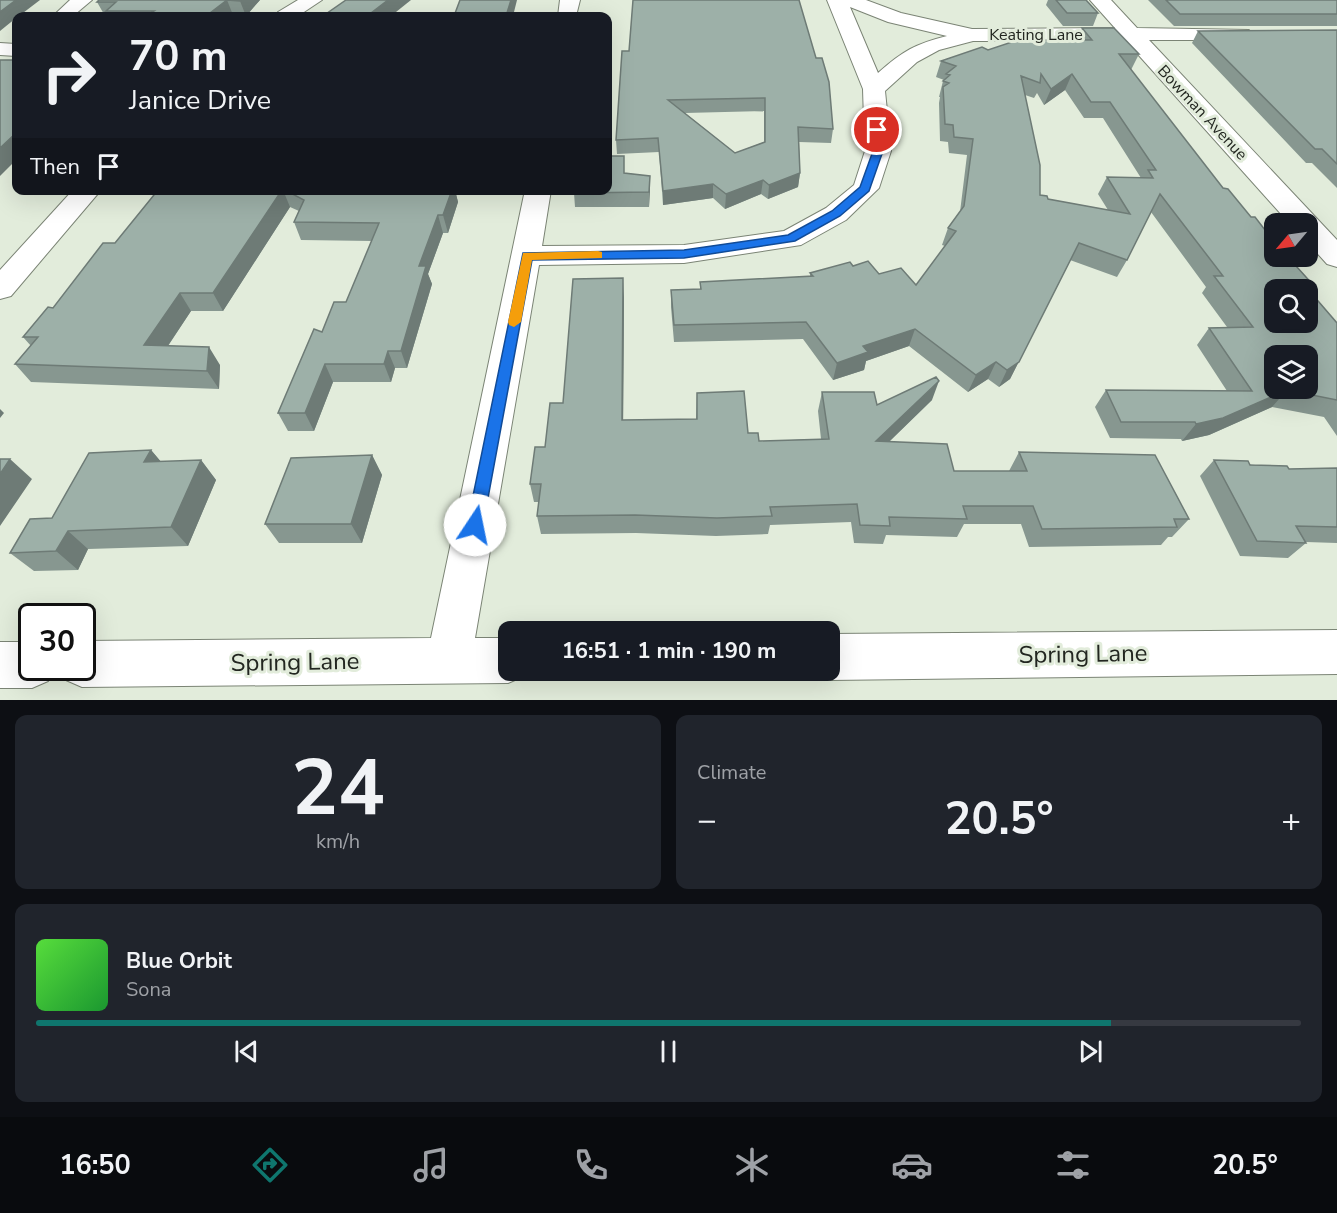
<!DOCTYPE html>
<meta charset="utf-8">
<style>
body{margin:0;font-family:"Nunito Sans",sans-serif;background:#20242c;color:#f1f3f6;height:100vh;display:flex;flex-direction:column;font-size:22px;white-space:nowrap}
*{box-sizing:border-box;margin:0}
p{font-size:20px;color:#9ea1a6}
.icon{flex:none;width:33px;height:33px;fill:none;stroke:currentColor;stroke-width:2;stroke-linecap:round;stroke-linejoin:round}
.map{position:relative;height:700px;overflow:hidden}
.panel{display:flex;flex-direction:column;gap:15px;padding:15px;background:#0d0f14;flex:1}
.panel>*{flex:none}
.hud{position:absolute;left:12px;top:12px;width:600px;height:183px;border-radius:12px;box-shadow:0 6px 24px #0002;background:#171b24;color:#f1f3f6;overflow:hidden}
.needle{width:39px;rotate:241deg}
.controls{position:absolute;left:1264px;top:213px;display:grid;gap:12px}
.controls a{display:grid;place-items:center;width:54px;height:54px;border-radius:12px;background:#171b24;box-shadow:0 6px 24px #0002;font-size:30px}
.speed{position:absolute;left:18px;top:603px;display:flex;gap:12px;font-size:30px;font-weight:700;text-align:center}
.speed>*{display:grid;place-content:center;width:78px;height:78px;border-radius:50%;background:#171b24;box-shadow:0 6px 24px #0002;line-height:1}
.speed .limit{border:3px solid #111;border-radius:9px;background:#fff;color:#111}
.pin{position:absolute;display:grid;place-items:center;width:51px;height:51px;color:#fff;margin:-26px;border:3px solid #fff;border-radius:50%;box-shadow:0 2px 6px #0007}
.me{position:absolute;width:66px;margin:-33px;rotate:11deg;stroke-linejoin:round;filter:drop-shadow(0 0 4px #0008)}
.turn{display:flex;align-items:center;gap:21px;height:126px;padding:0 18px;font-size:27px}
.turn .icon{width:78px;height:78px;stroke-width:2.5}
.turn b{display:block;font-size:42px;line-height:51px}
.then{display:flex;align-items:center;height:57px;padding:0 18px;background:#0003;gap:12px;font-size:22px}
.big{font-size:45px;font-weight:700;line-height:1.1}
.panel .tile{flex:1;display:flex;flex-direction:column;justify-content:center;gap:9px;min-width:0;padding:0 21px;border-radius:12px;background:#20242c}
.panel .dial{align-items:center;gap:0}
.dial b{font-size:78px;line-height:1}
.song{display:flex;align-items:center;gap:18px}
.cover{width:72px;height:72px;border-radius:9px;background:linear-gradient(135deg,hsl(110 70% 55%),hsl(130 70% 35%))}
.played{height:6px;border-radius:3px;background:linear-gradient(90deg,#0f766e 85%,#363941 85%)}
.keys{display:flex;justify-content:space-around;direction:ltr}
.heat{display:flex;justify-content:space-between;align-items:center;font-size:33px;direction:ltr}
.panel .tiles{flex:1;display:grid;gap:15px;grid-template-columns:1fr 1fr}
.tile:last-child{grid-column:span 2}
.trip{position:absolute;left:498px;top:621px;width:342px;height:60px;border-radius:12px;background:#171b24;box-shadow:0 6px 24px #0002;font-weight:700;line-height:60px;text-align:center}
.tabs{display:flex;height:96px;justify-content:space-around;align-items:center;background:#090b0e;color:#9ea1a6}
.tabs .icon{width:42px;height:42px}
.tabs .current{color:#0f766e}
.tabs b{font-size:27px;color:#f1f3f6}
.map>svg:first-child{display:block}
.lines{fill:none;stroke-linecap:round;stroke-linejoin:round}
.minor-casing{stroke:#7b8475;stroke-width:2}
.minor{fill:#fff;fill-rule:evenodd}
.wall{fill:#879790;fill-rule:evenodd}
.shaded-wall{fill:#6e7b76}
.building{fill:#9db0a8;stroke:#6e7b76;stroke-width:1.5;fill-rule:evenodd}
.route{fill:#1a73e8;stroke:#114b97;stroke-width:1.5}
.slow{fill:#f59e0b}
.labels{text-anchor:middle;stroke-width:6;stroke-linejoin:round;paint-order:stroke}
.far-street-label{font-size:16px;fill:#222620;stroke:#e2ecdb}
.near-street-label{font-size:24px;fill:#222620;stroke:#e2ecdb}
</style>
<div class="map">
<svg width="1337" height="700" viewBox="0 0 1337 700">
<rect width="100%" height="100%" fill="#e2ecdb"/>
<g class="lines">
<defs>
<path id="minor" d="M 70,0 L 92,0 L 73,16 L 53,16 Z
M 298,0 L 322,0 L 298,16 L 276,16 L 278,12 Z
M 560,0 L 580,0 L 576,16 L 558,16 Z
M 827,0 L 866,0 L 901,13 L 972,29 L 1115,28 L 1090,0 L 1111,0 L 1137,28 L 1249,30 L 1252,34 L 1249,38 L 1242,40 L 1149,40 L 1337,240 L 1337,267 L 1327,264 L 1308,243 L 1308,224 L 1290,224 L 1126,41 L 973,41 L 939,50 L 917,62 L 885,91 L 891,151 L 879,188 L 846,220 L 801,245 L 684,263 L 539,265 L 475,638 L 508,638 L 508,670 L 526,670 L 524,676 L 508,683 L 82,687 L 66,680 L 61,668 L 82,668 L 82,641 L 431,638 L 525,190 L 551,190 L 542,246 L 684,245 L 784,231 L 826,208 L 854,185 L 865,151 L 863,89 ZM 850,7 L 888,22 L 947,36 C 915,44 903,51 878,73 Z
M 0,43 L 16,44 L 16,56 L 0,55 Z
M 73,190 L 101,190 L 11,296 L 0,299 L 0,270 Z
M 1337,630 L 1337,674 L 830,680 L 813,670 L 830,670 L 830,634 Z
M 0,642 L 32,642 L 32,668 L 54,668 L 48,681 L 32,688 L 0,688 Z"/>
</defs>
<use href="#minor" class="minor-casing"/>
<use href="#minor" class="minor"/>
</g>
<path class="wall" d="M 260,0 L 246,16 L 233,15 L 231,16 L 105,16 L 97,2 Z
M 633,0 L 833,129 L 831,143 L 799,142 L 800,173 L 798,187 L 768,199 L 761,194 L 725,209 L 713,198 L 663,205 L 659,152 L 617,154 L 616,140 L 629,51 ZM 764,111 L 764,142 L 735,153 L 685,113 Z
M 1048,0 L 1086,0 L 1098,13 L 1093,26 L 1063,26 L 1046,5 Z
M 1148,0 L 1337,0 L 1337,26 L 1174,26 Z
M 1082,28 L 1139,54 L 1131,70 L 1275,256 L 1315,287 L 1310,292 L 1337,323 L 1337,436 L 1324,417 L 1272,407 L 1209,435 L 1182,441 L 1181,439 L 1110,438 L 1095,407 L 1106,390 L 1227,391 L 1197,345 L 1209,328 L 1227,327 L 1202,293 L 1206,287 L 1151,212 L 1127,260 L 1117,277 L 1070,260 L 1010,379 L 999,387 L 988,379 L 968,392 L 909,346 L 866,361 L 864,370 L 833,380 L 803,339 L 674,342 L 671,307 L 671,290 L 700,289 L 700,282 L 810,277 L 810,273 L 853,266 L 916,285 L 945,246 L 942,245 L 948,228 L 960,212 L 967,155 L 949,153 L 948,142 L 940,141 L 939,103 L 940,97 L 939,97 L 943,81 L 944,80 L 936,77 L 941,61 L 988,50 L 1041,40 L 1078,40 ZM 1065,90 L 1084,118 L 1103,118 L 1141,178 L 1107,177 L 1098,194 L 1108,210 L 1048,199 L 1040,195 L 1025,95 L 1034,98 L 1037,93 L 1044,105 Z
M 1337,30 L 1337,188 L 1312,163 L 1306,163 L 1192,43 L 1198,31 Z
M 625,173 L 650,176 L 649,207 L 575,207 L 574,193 Z
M 152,190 L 455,190 L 458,202 L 448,233 L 443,233 L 428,274 L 432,284 L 407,368 L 395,368 L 391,382 L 333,382 L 314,431 L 288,431 L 278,413 L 322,332 L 346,302 L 372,241 L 301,240 L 294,222 L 299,211 L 290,207 L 223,311 L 191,311 L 168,346 L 220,365 L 219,389 L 31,382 L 15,364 L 31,346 L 23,337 L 53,308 L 115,243 L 154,195 Z
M 624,297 L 623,420 L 696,419 L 697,393 L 748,433 L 759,441 L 821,439 L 818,411 L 822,392 L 877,405 L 932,400 L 889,442 L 954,471 L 1009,471 L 1019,452 L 1189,519 L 1172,537 L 1168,537 L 1161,545 L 1029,547 L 1021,524 L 964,524 L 957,537 L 886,535 L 883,544 L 854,543 L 851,522 L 770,525 L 768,534 L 716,536 L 636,533 L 541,534 L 537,516 L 539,502 L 534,502 L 530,484 L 563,403 Z
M 151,450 L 161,462 L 201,460 L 216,480 L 188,546 L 88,549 L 78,570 L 34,571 L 10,553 L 52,518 Z
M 372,455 L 382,475 L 362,543 L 279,543 L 265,524 Z
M 1214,460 L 1289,469 L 1337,468 L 1337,543 L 1306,542 L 1306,543 L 1288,558 L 1240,556 L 1200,476 Z"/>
<path class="shaded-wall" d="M 16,0 L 40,0 L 19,16 L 16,16 L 16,18 L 0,31 L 0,12 Z
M 227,0 L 233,15 L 231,16 L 206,16 Z
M 241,0 L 260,0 L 246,16 L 240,1 Z
M 388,0 L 411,0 L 391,16 L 367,16 Z
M 511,0 L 517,0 L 513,16 L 506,16 Z
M 1072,74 L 1065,90 L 1044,105 L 1051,89 Z
M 16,133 L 16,160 L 0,176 L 0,148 Z
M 800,173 L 798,187 L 768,199 L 769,185 Z
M 650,176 L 650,190 L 649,207 L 649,192 Z
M 763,180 L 761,194 L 725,209 L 726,194 Z
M 713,184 L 713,198 L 663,205 L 663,191 Z
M 282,190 L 283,190 L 290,207 L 223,311 L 213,293 Z
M 448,190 L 455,190 L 458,202 L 448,233 L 443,215 Z
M 438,215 L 443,233 L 428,274 L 432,284 L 407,368 L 401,351 L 419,266 Z
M 1079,243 L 1010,379 L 999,387 L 1007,370 Z
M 623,278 L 624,297 L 623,439 L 622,420 Z
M 180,293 L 191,311 L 157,362 L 144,345 Z
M 915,329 L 909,346 L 866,361 L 864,370 L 833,380 L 837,363 L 863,346 Z
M 209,347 L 220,365 L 219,389 L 207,371 Z
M 388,351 L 395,368 L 391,382 L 384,364 Z
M 996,362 L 988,379 L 968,392 L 976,375 Z
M 325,364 L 333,382 L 314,431 L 305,413 Z
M 939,381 L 932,400 L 870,460 L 876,441 Z
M 1287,390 L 1272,407 L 1209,435 L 1182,441 L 1196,424 Z
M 0,409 L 4,413 L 0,418 Z
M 151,450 L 168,470 L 144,462 Z
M 372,455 L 382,475 L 362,543 L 351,524 Z
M 10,459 L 32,479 L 0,526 L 0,474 Z
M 201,460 L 216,480 L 188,546 L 171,527 Z
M 68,531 L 88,549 L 78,570 L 56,551 Z"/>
<path class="building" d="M 0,0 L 16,0 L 0,12 Z
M 99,0 L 241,0 L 240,1 L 227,0 L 206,16 L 146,16 L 154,11 L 106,11 L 116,2 L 97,2 Z
M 346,0 L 388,0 L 367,16 L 323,16 Z
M 460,0 L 511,0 L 506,16 L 454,16 Z
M 633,0 L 799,0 L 816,58 L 822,58 L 829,82 L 833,129 L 798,127 L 800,173 L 769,185 L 763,180 L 726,194 L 713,184 L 663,191 L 658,138 L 616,140 L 622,51 L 629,51 ZM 765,98 L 765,142 L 735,153 L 668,100 Z
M 1056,0 L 1086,0 L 1098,13 L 1067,13 Z
M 1166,0 L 1337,0 L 1337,14 L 1180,14 Z
M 1082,28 L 1114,28 L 1139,54 L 1119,54 L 1223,188 L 1228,189 L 1251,217 L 1255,217 L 1275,243 L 1275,256 L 1287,256 L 1315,287 L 1306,287 L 1337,323 L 1337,400 L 1287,390 L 1223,418 L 1196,424 L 1195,422 L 1121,422 L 1106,390 L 1252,391 L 1209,328 L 1253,327 L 1214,276 L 1223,276 L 1160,194 L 1127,260 L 1079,243 L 1019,362 L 1007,370 L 996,362 L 976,375 L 915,329 L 863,346 L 868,352 L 837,363 L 806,322 L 674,325 L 671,290 L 701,289 L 700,282 L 813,276 L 810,273 L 850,262 L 853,266 L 868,261 L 879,274 L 901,268 L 916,285 L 956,231 L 948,228 L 964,206 L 973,139 L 954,137 L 953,125 L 945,124 L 943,87 L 949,83 L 943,81 L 950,75 L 946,74 L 956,66 L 941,61 L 982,47 L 988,50 L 1018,40 L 1041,36 L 1041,40 L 1092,40 ZM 1041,74 L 1051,89 L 1072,74 L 1091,102 L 1110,102 L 1156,170 L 1148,170 L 1153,178 L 1107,177 L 1130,214 L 1048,199 L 1047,196 L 1040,195 L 1040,165 L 1021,76 L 1040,83 ZM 1275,290 L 1308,290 L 1308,322 L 1275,322 ZM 1275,356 L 1308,356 L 1308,388 L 1275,388 Z
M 1337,30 L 1337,164 L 1322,149 L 1315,149 L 1198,31 Z
M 0,60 L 16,60 L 16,133 L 0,148 Z
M 608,156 L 624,156 L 624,173 L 650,176 L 649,192 L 574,193 L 574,190 L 608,190 Z
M 158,190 L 282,190 L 213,293 L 180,293 L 144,345 L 209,347 L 207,371 L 15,364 L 38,337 L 23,337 L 48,307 L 53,308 L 103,243 L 115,243 Z
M 285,190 L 452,190 L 443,215 L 438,215 L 419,266 L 426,266 L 401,351 L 388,351 L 384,364 L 325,364 L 305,413 L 278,413 L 314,329 L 322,332 L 334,302 L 346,302 L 379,223 L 294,222 L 304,200 Z
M 623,278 L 622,420 L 697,419 L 697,393 L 744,391 L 748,433 L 758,433 L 759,441 L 829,439 L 822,392 L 874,392 L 877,405 L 936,377 L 939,381 L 876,441 L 947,444 L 954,471 L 1027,471 L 1019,452 L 1155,455 L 1189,519 L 1174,519 L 1177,527 L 1042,529 L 1033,506 L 963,506 L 967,519 L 889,517 L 890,526 L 860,525 L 857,504 L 770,507 L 772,516 L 717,518 L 635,515 L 537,516 L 541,484 L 530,484 L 535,447 L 545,447 L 550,403 L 563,403 L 573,279 Z
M 151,450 L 144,462 L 201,460 L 171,527 L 68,531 L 56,551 L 10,553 L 30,519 L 52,518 L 89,453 Z
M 372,455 L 351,524 L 265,524 L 291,458 Z
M 0,459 L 10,459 L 0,474 Z
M 1214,460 L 1248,461 L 1250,465 L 1287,466 L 1289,469 L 1337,468 L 1337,527 L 1296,526 L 1306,543 L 1257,541 Z"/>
<path class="route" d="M 877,127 L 882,130 L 883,151 L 869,191 L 840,216 L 795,241 L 684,258 L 532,260 L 483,525 L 481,531 L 475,533 L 469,531 L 467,525 L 523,253 L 684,250 L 788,235 L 832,211 L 860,187 L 873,151 L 872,130 Z"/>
<path class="slow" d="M 598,251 L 602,252 L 602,258 L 532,260 L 521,322 L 514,327 L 509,325 L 508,322 L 523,253 Z"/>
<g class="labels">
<g class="far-street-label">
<text x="1036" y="40">Keating Lane</text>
<text transform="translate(1203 112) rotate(47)" y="6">Bowman Avenue</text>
</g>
<g class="near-street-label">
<text transform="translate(1083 654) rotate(-1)" y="8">Spring Lane</text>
<text transform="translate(295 662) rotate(-1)" y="8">Spring Lane</text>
</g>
</g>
</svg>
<div class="controls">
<a><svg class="needle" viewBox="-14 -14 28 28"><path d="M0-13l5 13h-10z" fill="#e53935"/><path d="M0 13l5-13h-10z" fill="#9ea1a6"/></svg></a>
<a><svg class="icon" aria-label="search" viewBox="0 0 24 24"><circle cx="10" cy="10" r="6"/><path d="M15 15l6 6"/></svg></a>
<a><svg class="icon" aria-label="layers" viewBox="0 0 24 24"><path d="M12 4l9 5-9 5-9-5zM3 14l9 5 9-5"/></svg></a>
</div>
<div class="speed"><div class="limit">30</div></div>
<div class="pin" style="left:877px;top:130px;background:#d93025"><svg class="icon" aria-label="arrive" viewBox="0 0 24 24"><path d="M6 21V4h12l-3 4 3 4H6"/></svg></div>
<svg class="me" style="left:475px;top:525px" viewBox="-20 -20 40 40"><circle r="19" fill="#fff"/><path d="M0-13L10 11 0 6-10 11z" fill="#1a73e8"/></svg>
<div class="trip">16:51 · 1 min · 190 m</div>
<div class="hud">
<div class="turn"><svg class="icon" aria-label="right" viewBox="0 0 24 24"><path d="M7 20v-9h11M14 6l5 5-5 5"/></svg><div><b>70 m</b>Janice Drive</div></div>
<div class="then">Then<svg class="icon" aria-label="arrive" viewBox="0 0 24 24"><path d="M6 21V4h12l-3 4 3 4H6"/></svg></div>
</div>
</div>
<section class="panel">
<div class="tiles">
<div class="tile dial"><b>24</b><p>km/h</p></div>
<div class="tile"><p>Climate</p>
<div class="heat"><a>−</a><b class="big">20.5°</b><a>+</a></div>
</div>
<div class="tile">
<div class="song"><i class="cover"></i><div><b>Blue Orbit</b><p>Sona</p></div></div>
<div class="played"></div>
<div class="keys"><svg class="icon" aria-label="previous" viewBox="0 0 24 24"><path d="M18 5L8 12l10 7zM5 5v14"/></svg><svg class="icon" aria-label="pause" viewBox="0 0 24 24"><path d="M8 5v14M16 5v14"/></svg><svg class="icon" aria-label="next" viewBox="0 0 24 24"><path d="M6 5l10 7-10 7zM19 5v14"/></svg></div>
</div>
</div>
</section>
<nav class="tabs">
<b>16:50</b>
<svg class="icon current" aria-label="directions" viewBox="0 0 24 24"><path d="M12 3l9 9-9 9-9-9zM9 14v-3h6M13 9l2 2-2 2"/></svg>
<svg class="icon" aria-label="music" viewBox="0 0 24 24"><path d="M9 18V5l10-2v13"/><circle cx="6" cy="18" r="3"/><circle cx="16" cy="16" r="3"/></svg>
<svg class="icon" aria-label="phone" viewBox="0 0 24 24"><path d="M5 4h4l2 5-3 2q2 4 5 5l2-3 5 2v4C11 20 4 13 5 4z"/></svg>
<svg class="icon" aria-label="climate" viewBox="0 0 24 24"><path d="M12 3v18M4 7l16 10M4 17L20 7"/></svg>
<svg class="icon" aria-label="car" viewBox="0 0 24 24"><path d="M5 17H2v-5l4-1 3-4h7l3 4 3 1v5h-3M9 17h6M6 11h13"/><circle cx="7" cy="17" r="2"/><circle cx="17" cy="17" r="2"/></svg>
<svg class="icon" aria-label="filters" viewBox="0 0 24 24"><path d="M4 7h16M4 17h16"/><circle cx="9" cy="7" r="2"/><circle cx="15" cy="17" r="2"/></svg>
<b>20.5°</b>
</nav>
